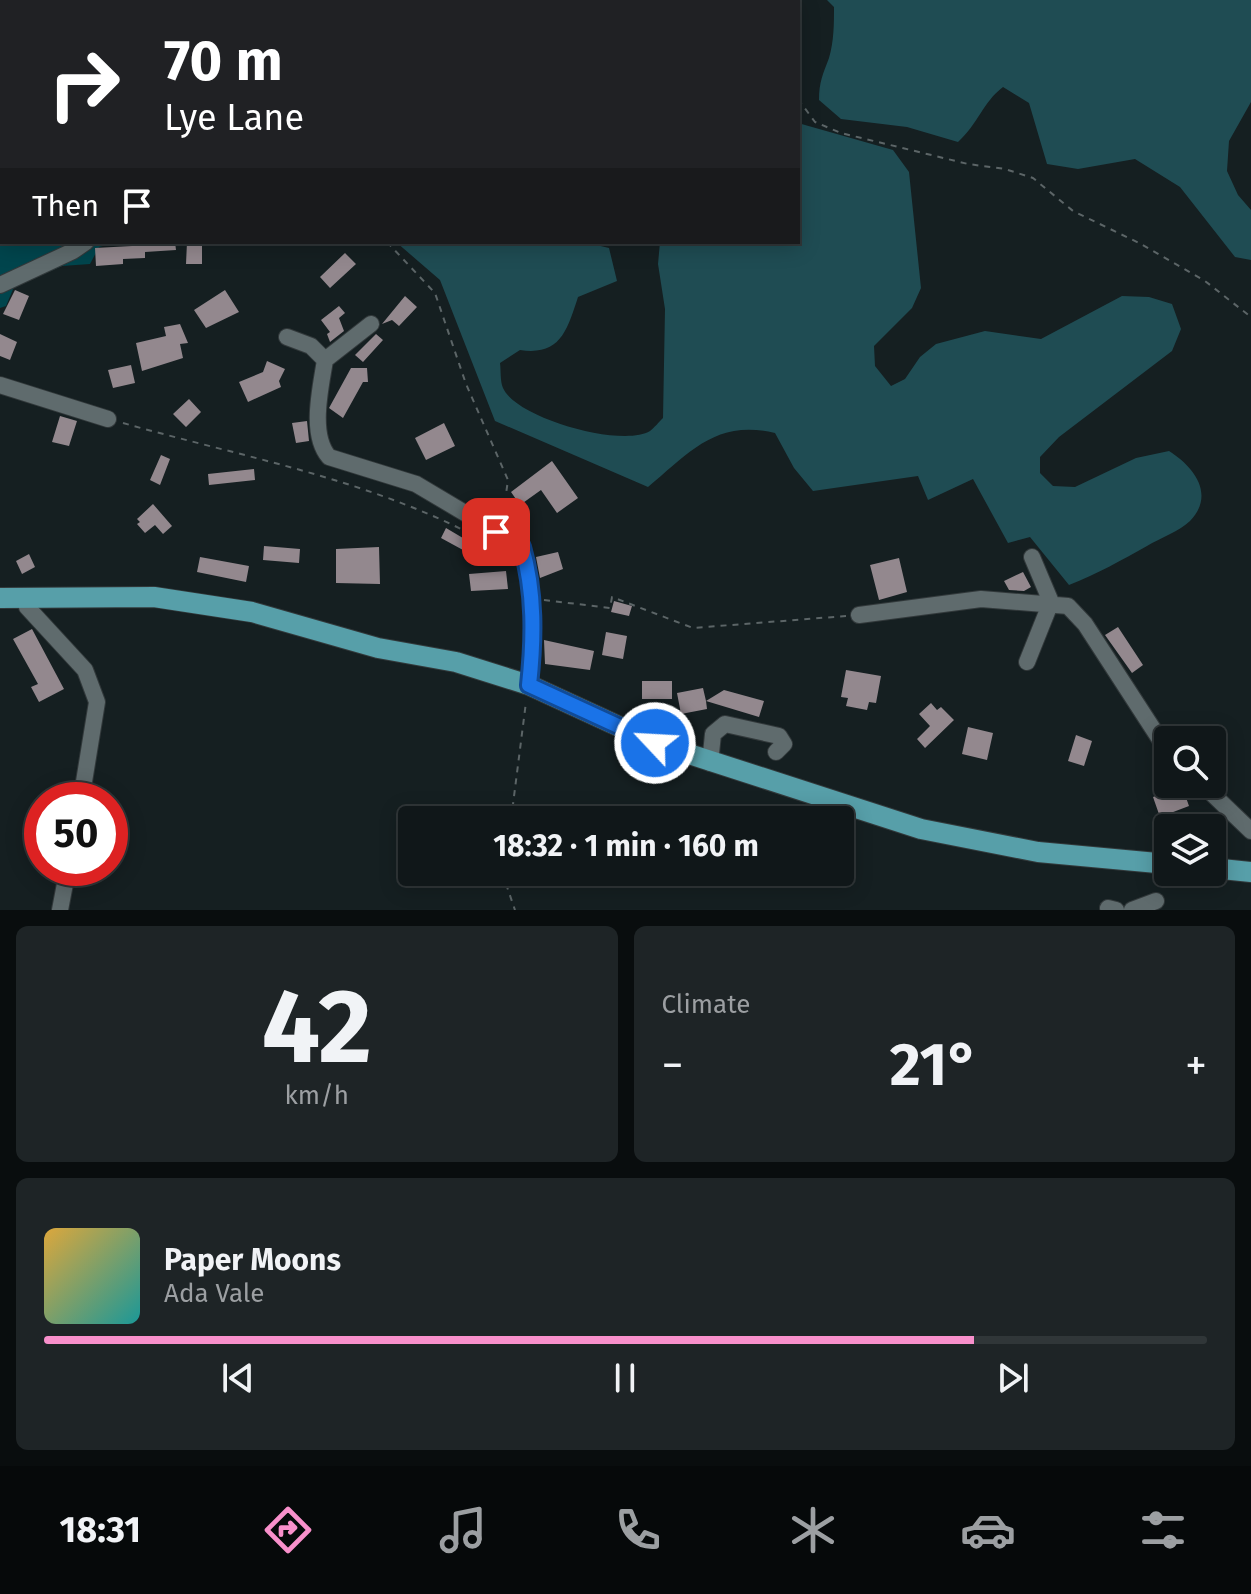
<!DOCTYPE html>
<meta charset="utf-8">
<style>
body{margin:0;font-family:"Fira Sans",sans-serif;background:#1e2426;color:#f1f3f6;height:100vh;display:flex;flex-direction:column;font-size:30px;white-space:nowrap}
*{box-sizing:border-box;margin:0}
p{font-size:26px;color:#9c9fa2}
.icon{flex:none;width:44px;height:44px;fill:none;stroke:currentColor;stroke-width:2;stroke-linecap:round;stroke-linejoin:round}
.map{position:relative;height:910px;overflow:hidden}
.side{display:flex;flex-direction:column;gap:16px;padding:16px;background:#090d0e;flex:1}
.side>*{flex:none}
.banner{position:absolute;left:0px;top:0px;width:800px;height:244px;box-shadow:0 4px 20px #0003,0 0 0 2px #303638;background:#202124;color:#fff;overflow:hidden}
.tools{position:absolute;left:1154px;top:726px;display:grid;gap:16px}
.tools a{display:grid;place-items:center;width:72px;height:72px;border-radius:8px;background:#101719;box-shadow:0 4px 20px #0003,0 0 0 2px #303638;font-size:40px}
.speed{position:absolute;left:24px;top:782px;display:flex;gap:16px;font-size:40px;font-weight:700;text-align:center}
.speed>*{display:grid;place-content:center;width:104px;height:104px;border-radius:50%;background:#101719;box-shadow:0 4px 20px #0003,0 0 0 2px #303638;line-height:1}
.speed .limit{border:12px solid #d22;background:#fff;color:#111}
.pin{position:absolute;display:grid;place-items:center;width:68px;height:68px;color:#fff;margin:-34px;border-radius:16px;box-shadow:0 4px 12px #0006}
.me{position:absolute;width:88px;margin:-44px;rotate:295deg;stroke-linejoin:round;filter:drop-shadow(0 0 6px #0008)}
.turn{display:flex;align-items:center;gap:28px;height:168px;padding:0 32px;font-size:36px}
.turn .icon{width:104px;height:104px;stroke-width:2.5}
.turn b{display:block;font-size:56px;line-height:68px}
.then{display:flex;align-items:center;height:76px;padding:0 32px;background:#0003;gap:16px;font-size:30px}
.big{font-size:60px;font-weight:700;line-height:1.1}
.side .card{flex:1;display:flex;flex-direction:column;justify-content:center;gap:12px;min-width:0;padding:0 28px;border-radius:12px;background:#1e2426}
.side .dial{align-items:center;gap:0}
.dial b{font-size:104px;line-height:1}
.song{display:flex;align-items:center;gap:24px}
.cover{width:96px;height:96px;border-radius:12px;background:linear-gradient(135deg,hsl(40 70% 55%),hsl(180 70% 35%))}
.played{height:8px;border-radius:4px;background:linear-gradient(90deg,#f890cb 80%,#303638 80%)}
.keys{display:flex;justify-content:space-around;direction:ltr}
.heat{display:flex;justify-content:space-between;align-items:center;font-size:44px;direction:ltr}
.side .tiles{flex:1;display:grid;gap:16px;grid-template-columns:1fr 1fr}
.card:last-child{grid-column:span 2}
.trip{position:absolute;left:398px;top:806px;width:456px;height:80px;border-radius:8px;background:#101719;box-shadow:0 4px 20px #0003,0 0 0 2px #303638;font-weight:700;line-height:80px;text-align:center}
.tab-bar{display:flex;height:128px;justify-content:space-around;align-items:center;background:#06090a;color:#9c9fa2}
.tab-bar .icon{width:56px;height:56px}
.tab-bar .active{color:#f890cb}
.tab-bar b{font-size:36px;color:#f1f3f6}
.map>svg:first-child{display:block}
.green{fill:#00454d}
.forest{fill:#1f4c53}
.building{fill:#93888e}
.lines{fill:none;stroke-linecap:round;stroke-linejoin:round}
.minor-casing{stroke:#32393b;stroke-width:18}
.major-casing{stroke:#32393b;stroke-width:22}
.path{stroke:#5c6567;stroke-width:2;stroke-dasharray:6 6;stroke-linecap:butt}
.minor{stroke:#5f6b6d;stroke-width:16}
.major{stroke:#579fa9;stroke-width:20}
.route-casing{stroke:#114b97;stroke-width:20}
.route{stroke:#1a73e8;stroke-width:14}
</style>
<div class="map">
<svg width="1251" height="910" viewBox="0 0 1251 910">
<rect width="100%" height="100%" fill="#151f21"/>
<path class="green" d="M 0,0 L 312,0 L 2,2 L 2,242 L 102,242 L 103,246 L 99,247 L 90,264 L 62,266 L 14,287 L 6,306 L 0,308 Z"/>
<path class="forest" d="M 345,0 L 684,0 L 347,2 Z
M 827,0 L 1251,0 L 1251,102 L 1229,141 L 1227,171 L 1238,195 L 1251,210 L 1251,260 L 1235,257 L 1180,187 L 1135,159 L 1078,169 L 1047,164 L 1029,103 L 1003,87 C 983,102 978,124 958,142 L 907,127 L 841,119 L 819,100 C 819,82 823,74 829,58 C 834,41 834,24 834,7 Z
M 798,123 L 893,150 L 909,172 L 921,288 L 912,308 L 874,346 L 875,366 L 891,386 L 905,379 L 920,357 L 936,344 L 985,331 L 1041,339 L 1122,296 L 1149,297 L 1172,304 L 1181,329 L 1172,351 L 1059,437 L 1040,457 L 1040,473 L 1053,486 L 1075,487 L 1136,458 L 1169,451 C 1193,466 1216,494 1190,521 C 1180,531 1160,538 1147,546 C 1122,560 1097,574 1069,585 L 1030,537 L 1008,543 L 973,479 L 928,500 L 918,476 L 813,491 L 794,468 L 775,433 C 716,419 690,452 648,487 L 495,421 L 440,280 L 396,242 L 584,242 L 609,248 L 617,281 L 578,297 C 567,331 560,356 520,350 L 500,363 C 501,370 500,381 503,388 C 516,418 622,448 650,431 C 654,428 659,422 663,418 L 665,309 L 658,264 L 660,242 L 798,242 Z"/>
<path class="building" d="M 132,242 L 175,242 L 176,250 L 145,252 L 145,258 L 123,259 L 123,264 L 96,266 L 95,248 L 132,246 Z
M 187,242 L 202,242 L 202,264 L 186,264 Z
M 345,253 L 356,264 L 330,288 L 320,277 Z
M 15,290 L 29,296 L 19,320 L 3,314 Z
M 225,290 L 239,312 L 206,328 L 194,310 Z
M 405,296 L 417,307 L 399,326 L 392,320 L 382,324 Z
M 339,306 L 345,313 L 339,318 L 344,331 L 330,342 L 327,334 L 330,332 L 321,320 Z
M 180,324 L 188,343 L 180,344 L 183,358 L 142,371 L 136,343 L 166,336 L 164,327 Z
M 0,334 L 17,342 L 10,360 L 0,356 Z
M 376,334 L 383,340 L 363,362 L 355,355 Z
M 267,361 L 285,369 L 279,381 L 281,387 L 248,402 L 239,382 L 263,372 Z
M 131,365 L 135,383 L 113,388 L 108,370 Z
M 351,368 L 367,368 L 368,382 L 363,382 L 343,418 L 329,408 Z
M 189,399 L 201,412 L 186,427 L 173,414 Z
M 60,416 L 77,421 L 69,446 L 52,442 Z
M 307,421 L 309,441 L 296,443 L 292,423 Z
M 444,423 L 455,446 L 426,460 L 415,438 Z
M 161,455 L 170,459 L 160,485 L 150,480 Z
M 552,461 L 578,498 L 557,513 L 541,490 L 520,505 L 511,492 Z
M 254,469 L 255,480 L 209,485 L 208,474 Z
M 153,504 L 172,526 L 163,534 L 155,525 L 145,533 L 137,524 L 140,522 L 137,519 Z
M 446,528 L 468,541 L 463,550 L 441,538 Z
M 264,546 L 300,549 L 299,563 L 263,560 Z
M 379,547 L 380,584 L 336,583 L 336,549 Z
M 558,552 L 563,569 L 540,578 L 536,557 Z
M 29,554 L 35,567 L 22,574 L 16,561 Z
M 200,557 L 249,566 L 246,582 L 197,572 Z
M 899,558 L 907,592 L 879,600 L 870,565 Z
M 506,571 L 508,589 L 471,591 L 469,574 Z
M 1023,572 L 1031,587 L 1024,591 L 1009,590 L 1004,581 Z
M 614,601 L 632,606 L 629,616 L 611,612 Z
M 1118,627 L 1143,665 L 1132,673 L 1105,635 Z
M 32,629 L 64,689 L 39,702 L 31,687 L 38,684 L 13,639 Z
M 606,632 L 627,636 L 623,659 L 602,655 Z
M 544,640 L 594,651 L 590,670 L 545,664 Z
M 846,670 L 881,676 L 876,703 L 869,702 L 867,710 L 846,706 L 848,698 L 841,697 Z
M 642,681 L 672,681 L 672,699 L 642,699 Z
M 703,688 L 706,701 L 724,690 L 764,701 L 759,717 L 706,701 L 707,709 L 681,714 L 677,693 Z
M 931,703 L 937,710 L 941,707 L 954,720 L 925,748 L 917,739 L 930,726 L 919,714 Z
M 968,727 L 993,733 L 987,760 L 962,754 Z
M 1076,735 L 1092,741 L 1084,766 L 1068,761 Z
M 1182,786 L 1189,806 L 1160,817 L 1153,797 Z"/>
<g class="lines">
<defs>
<path id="minor" d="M 228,2 L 229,0
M 0,285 L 73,251 L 86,242
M 287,337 L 311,346 L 325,360 C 321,387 309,434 329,457 L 416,484 L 522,547 C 535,592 534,639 529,685
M 325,360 L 371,324
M 0,385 L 108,419
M 26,600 L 27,607 L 85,670 L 97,702 L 81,800
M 859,615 L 981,599 L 1068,606 L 1085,624 L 1168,752
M 1027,662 L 1051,602 L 1032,557
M 710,763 L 713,734 L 725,724 L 779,736 L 784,744 L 776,752
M 1202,784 L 1251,831
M 1108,908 L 1116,910
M 60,910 L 68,868
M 1132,910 L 1156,901"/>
<path id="major" d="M 0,598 L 154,597 L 252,612 L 378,648 L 456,662 L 529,685 L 655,743 L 921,829 L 1038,852 L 1168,864
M 1212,868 L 1251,872"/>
</defs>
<use href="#minor" class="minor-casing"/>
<use href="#major" class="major-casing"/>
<path class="path" d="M 79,0 L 79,2
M 720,0 L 721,2
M 27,2 L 32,0
M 41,2 L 43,0
M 290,2 L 293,0
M 0,14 L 2,12
M 0,52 L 2,49
M 798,99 L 815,122 L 841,133 L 968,164 L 1005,169 L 1033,178 L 1073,211 L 1139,243 L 1205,281 L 1251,317
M 0,124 L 2,124
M 0,127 L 2,128
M 0,227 L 2,225
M 387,242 L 435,293 L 466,384 L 508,480 L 506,494
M 123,423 C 239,456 358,477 467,532
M 500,552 L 510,560
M 544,600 L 610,608 L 612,597 L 693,628 L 846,616
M 511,820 L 526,702
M 506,872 L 505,881 L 515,910"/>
<use href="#minor" class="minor"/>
<use href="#major" class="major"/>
</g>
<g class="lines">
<defs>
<path id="route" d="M 496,532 L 522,547 C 535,592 534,639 529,685 L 655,743"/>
</defs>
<use href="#route" class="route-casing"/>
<use href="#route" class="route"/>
</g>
</svg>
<div class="tools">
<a><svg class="icon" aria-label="search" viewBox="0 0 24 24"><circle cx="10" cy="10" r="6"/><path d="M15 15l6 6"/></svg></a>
<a><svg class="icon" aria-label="layers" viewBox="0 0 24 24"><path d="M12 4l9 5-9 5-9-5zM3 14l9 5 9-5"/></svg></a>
</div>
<div class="speed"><div class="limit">50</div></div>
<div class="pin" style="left:496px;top:532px;background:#d93025"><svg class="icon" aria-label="arrive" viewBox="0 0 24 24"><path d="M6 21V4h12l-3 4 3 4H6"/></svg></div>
<svg class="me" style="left:655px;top:743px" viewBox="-20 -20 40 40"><circle r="17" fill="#1a73e8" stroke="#fff" stroke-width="3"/><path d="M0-11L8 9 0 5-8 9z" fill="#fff"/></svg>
<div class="trip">18:32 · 1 min · 160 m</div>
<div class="banner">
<div class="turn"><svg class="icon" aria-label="right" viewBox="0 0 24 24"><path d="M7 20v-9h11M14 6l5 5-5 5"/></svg><div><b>70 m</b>Lye Lane</div></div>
<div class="then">Then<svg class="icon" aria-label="arrive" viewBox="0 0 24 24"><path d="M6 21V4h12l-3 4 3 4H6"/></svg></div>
</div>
</div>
<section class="side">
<div class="tiles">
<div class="card dial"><b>42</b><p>km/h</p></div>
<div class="card"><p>Climate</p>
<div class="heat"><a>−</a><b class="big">21°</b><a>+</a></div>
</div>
<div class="card">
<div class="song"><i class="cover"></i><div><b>Paper Moons</b><p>Ada Vale</p></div></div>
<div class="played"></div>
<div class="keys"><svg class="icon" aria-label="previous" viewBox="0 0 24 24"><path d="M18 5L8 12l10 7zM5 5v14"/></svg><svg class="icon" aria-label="pause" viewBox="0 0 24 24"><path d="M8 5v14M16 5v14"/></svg><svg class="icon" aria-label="next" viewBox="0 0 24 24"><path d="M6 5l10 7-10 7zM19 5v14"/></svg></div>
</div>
</div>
</section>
<nav class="tab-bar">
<b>18:31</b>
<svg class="icon active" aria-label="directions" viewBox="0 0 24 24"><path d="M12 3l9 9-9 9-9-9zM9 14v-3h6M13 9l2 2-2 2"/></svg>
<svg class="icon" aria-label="music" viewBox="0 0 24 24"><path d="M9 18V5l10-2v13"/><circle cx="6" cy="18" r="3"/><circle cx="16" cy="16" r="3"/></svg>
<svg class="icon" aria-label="phone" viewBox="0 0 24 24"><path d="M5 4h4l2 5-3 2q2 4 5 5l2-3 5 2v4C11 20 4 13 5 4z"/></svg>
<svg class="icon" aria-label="climate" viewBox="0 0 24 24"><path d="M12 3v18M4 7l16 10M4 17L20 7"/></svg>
<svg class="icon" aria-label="car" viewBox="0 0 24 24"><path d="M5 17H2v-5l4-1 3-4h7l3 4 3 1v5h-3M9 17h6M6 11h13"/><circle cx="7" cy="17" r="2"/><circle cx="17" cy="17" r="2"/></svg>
<svg class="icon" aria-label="filters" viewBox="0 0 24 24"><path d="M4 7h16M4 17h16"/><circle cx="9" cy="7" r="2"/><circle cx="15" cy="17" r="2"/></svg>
</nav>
